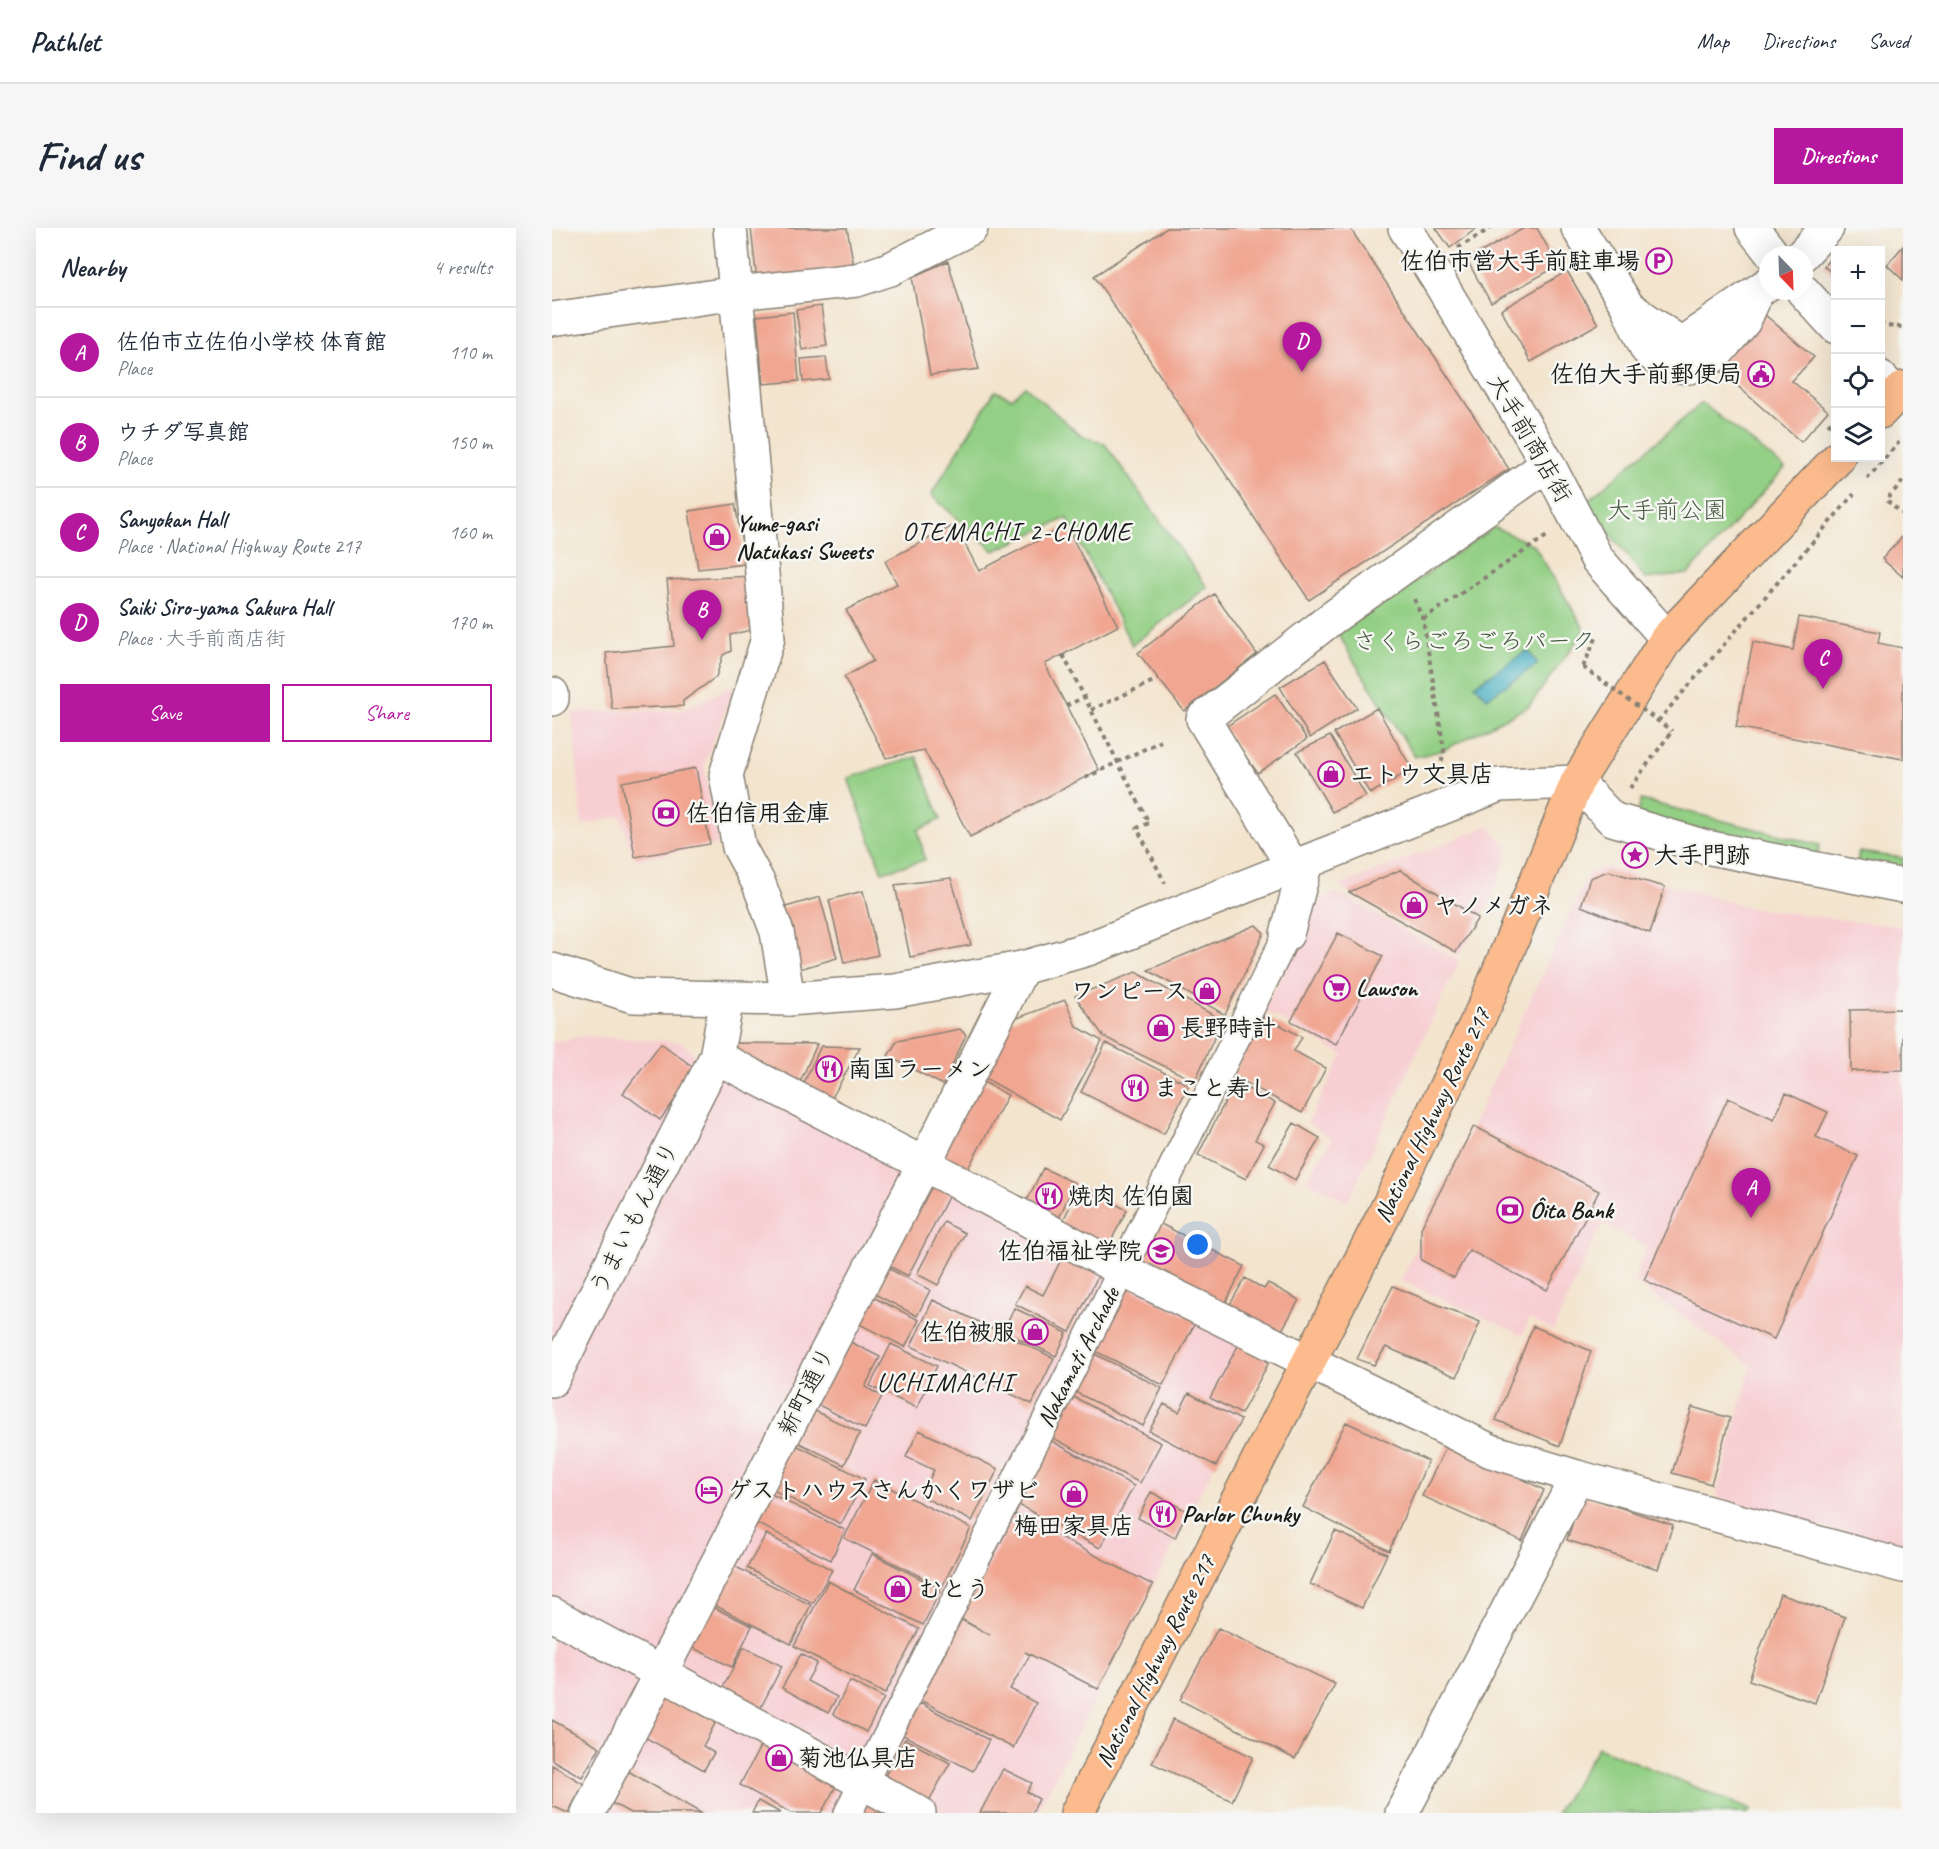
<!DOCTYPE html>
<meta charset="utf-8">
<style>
body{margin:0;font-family:Caveat,"Klee One",sans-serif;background:#f6f6f7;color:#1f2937}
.controls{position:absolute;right:18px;top:18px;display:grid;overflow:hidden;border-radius:0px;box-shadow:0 6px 24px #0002}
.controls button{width:54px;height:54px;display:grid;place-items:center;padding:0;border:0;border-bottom:2px solid #e0e1e3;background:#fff;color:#1f2937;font:30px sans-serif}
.compass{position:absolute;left:1207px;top:18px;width:54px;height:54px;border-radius:50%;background:#fff;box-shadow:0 6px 24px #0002;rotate:157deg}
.you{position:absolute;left:646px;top:1017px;width:21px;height:21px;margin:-15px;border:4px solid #fff;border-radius:50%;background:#1a73e8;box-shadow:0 0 0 9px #1a73e833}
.badge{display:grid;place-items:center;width:39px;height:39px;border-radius:50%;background:#b5179e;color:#fff;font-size:20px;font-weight:700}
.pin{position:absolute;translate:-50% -50px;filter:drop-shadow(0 2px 3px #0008)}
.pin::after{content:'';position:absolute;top:32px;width:21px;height:18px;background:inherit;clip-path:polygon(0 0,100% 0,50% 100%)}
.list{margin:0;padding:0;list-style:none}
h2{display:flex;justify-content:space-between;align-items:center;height:78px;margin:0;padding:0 24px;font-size:26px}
h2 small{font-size:20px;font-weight:400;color:#747a83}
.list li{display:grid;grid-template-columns:39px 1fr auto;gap:18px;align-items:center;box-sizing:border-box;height:90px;padding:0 24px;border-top:2px solid #e0e1e3}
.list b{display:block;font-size:22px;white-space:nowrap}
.list p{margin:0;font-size:20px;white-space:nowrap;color:#747a83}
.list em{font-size:20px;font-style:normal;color:#747a83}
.actions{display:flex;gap:12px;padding:18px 24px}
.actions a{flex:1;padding:14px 0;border:2px solid #b5179e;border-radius:0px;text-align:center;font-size:21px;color:#b5179e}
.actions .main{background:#b5179e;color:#fff}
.icon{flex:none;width:33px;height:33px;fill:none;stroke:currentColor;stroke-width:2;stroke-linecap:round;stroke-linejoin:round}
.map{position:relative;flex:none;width:1351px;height:1585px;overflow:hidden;border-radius:0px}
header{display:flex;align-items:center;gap:36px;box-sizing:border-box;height:84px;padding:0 30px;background:#fff;border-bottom:2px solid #e0e1e3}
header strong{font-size:28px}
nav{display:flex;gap:33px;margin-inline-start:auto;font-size:21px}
.intro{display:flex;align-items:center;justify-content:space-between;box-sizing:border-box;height:144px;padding:0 36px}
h1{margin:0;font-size:42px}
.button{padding:15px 27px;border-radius:0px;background:#b5179e;color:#fff;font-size:21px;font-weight:700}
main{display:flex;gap:36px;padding:0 36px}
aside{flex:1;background:#fff;border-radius:0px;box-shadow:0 6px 24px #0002}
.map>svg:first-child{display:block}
.built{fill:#f7cfd3}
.green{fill:#93cf84;stroke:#587650;stroke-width:1.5}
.water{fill:#40abbf;stroke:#2e646e;stroke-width:1.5}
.building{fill:#f0a691}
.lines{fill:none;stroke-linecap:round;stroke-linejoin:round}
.pedestrian-casing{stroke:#888074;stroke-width:30}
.minor-casing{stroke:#888074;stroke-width:36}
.tertiary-casing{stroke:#888074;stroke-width:36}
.trunk-casing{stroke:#888074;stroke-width:36}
.path{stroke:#888074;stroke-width:4;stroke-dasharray:4.5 4.5;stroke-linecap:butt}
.pedestrian{stroke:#fff;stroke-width:27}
.minor{stroke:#fff;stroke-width:33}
.tertiary{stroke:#fff;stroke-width:33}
.trunk{stroke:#fbbb8c;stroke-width:33}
.path-bridge{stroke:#888074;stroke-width:4;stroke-dasharray:4.5 4.5;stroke-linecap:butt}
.labels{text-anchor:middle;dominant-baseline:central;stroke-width:5;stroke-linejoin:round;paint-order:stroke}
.poi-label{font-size:24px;font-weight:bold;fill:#1c1c1c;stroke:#f6f6f2;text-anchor:start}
.street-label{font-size:24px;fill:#1c1c1c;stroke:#f6f6f2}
.park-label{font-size:24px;fill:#465b40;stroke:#f6f6f2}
.neighbourhood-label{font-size:26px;letter-spacing:1.5px;fill:#1c1c1c;stroke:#f6f6f2}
.quarter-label{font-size:27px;letter-spacing:1.5px;fill:#1c1c1c;stroke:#f6f6f2}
</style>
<header>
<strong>Pathlet</strong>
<nav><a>Map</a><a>Directions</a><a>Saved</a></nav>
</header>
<div class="intro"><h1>Find us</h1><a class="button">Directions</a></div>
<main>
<aside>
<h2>Nearby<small>4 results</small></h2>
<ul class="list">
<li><span class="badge">A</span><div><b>佐伯市立佐伯小学校 体育館</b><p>Place</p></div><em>110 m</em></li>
<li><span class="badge">B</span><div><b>ウチダ写真館</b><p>Place</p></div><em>150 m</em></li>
<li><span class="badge">C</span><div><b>Sanyokan Hall</b><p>Place · National Highway Route 217</p></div><em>160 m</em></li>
<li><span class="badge">D</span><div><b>Saiki Siro-yama Sakura Hall</b><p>Place · 大手前商店街</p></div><em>170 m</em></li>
</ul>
<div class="actions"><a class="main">Save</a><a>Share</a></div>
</aside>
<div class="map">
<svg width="1351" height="1585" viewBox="0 0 1351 1585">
<rect width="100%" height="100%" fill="#f6f6f2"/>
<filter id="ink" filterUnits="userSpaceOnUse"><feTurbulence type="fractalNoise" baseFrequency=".0167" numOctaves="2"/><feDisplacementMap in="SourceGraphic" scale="12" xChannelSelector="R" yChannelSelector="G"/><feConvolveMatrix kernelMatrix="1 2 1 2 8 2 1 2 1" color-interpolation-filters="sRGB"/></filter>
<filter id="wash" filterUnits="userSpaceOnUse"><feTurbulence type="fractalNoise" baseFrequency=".008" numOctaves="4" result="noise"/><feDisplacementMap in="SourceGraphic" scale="24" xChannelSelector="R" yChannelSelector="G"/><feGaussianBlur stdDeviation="1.35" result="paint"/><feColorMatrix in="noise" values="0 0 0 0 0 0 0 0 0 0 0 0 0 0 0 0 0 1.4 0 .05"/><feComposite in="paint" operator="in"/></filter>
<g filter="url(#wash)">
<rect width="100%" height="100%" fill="#f3e4cd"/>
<!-- built -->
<path class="built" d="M184,456l-32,81 14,79 -82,16 -9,-21 -6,-23 -39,9 -10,-113 110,-2z
M936,598l20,22 -12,42 -35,63 -4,2 -118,-69z
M1053,639l147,41 151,19v624l-187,-54 35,-131 -117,-85 13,-34 -43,-22 -7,9 -44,97 -24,-12 -6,16 -122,-54 187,-407z
M785,664l122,69 -111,241 -42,-22 26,-41 -25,-16 36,-68 -79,-45 56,-110z
M32,808l98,6 20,21 -150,301v-322z
M167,834l198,105 -258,499 -107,-58v-218z
M375,943l346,180 -236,462h-103l-266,-143z
M0,1390l103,56 -71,139h-32z
M110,1452l243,133h-310z"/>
<!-- green -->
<path class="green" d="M473,158l54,48 26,10 102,143 -75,58 -65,-127 -73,33 -63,-56 64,-104 17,7z
M1150,175l83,65 -97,106 -42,5 -61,-76z
M942,299l40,18 51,85 -56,76 -85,44 -29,7 -63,-99 -14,-25 70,-46z
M365,529l24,62 -23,11 7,30 -43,12 -34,-94z
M1089,572l179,45 -4,15 -179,-46z
M1307,624l44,6v15l-47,-6z
M1046,1519l153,63 -3,3h-192z"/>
<!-- water -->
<path class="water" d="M976,422l10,14 -51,34 -12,-13z"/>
<g id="blocks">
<!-- building -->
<path class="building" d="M199,0h96l7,39 -97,15z
M615,0h183l159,241 -200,131 -215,-324z
M884,0h41l-27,20z
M972,0h13l21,38 -67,37 -24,-43z
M1351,18v34l-16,-15z
M1284,23v26l-12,-11z
M396,33l31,108 -49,6 -18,-98z
M1015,43l31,53 -67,38 -30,-52z
M269,78l6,40 -25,4 -6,-40z
M241,84l6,69 -36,3 -6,-68z
M1212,86l50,43 -22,24 36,30 -27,31 -85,-75z
M274,129l3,22 -26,3 -2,-23z
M183,276l11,60 -48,5 -9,-58z
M403,297l24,46 87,-45 52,100 -73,38 54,106 -129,67 -46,-87 -38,8 -42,-81 29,-16 -27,-51 51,-26 -12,-23z
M1351,308v41l-21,-18z
M202,348l1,53 -25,6 1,16 -8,4 -7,22 -33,24v5l-71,3 -6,-56 68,-7 -7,-66z
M662,366l43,60 -73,57 -46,-58z
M1247,389l81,15 -2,11 25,5v111l-167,-32 17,-85 40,8z
M773,432l32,48 -47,30 -30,-51z
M723,466l32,45 -49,34 -34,-45z
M825,480l35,61 -42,25 -36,-61z
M778,508l36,60 -34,16 -35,-60z
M144,540l14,76 -75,13 -13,-75z
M848,642l78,48 -22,34 -107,-60z
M1056,643l57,16 -15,46 -69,-27 9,-28z
M399,650l20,67 -61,12 -15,-72z
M311,663l15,64 -34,8 -15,-63z
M268,669l17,61 -41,12 -17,-61z
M704,697l8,8 -39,82 -77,-45z
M786,705l45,23 -47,88 -45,-23z
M584,744l86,48 -27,61 -91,-44 -29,-41z
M513,772l11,26 26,15 -42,79 -77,-43 24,-55z
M1351,781v61l-52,1 -1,-61z
M712,788l38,21 -8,14 32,17 -24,45 -70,-38z
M408,801l6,6 -23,50 -55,-29 9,-15z
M109,815l36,27 -37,50 -37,-27z
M180,815l85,1 -20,45 -70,-34z
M554,815l83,42 -25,49 -83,-42z
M269,818l39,1 -32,58 -28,-14z
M426,851l30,16 -42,77 -29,-16z
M683,854l40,21 -20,37 9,4 -18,35 -48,-24z
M1234,865l42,19 -12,25 42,19 -84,183 -130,-59 84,-182 46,21z
M742,895l26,15 -25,42 -26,-15z
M922,898l125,65 -52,99 -78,-40 -15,28 -33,-18v-32z
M491,940l32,15 -19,41 -33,-15z
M371,952l27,13 -42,83 -28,-15z
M529,958l46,24 -22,42 -46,-24z
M392,994l21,11 -27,52 -21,-11z
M607,995l85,43 -21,42 -85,-44z
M511,1028l36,18 -29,58 -55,-28 10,-18 18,9z
M330,1037l48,25 -13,26 -48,-25z
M693,1050l19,11 4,-6 31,17 -21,37 -50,-29z
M572,1057l72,36 -33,64 -72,-36z
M841,1058l87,36 -23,55 -71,-30 -12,18 -17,-6z
M313,1065l54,27 -14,27 -54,-27z
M381,1072l121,58 -22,46 -121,-58z
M462,1080l53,25 -11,23 -53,-25z
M981,1098l58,25 -31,95 -64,-26z
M287,1108l41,21 -15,30 17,9 -17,33 -58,-30z
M688,1114l23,13 5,9 -27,50 -31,-16z
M339,1116l46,22 -20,42 -47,-22z
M539,1124l71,36 -19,38 -72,-36z
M637,1165l52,27 -25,46 -67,-35 15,-27 15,8z
M520,1168l89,47 -21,40 -89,-46z
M255,1179l53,26 -16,32 -53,-26z
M1140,1179l38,11 -19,66 -39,-11z
M794,1194l82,39 -39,90 -86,-44z
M367,1202l79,39 -26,52 -51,-25 13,-26 -28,-13z
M498,1212l84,46 -34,62 -85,-45z
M236,1213l77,38 -24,45 -76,-38z
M897,1213l95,49 -22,51 -100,-45z
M322,1252l97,48 -29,59 -98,-49z
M213,1263l80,39 -14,30 -81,-40z
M599,1264l36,19 -12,27 -37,-20z
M1030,1267l91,30 -15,44 -91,-29z
M463,1286l138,71 -55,104 -73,-37 5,3 -20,34 26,14 -23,45 -93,-48 23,-43 17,-38 30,16 -29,-16z
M783,1303l52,23 -25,54 -52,-24z
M214,1306l66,36 -19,33 -66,-35z
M320,1326l69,35 -18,36 -69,-35z
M182,1338l77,39 -20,39 -77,-39z
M276,1353l91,48 -34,65 -91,-48z
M1228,1366l65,23 -30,86 -66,-23z
M154,1376l46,22 -20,41 -45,-22z
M666,1400l117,56 -40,75 -115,-59z
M192,1419l38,19 -23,45 -38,-20z
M249,1426l16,9 -10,18 30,16 -9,16 -46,-25z
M298,1453l34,17 -18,34 -33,-18z
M113,1463l52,29 -14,26 11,7 -10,17 -63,-35z
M368,1475l69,37 -16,31 -70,-36z
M621,1491l80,38 -21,44 -80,-38z
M0,1492l48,27 -18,30 -30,-17z
M213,1509l75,42 -19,34h-30l-51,-28z
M353,1511l45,24 -25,45 -45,-23z
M0,1537l32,19 -16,29 -16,-7z
M451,1541l29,14 -5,9 12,7 -7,14h-52z
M76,1543l73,42h-71l-20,-11z
M315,1569l31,16h-39z
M206,1573l23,12h-29z"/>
</g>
</g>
<g filter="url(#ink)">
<use href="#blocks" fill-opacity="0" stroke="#888074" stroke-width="1.5"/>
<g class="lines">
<!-- pedestrian casing -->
<g class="pedestrian-casing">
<path id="pedestrian" d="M296,1585l274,-543 165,-336"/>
</g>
<!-- minor casing -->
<g class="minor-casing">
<path id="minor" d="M178,0l38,410 -42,137 13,72 20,37 18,48 11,67
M1026,0l50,79 53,37 87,-60
M1200,0l21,27
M1250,27l25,-27
M1251,63l33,36
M1076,80l19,41 16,15 26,3 26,-12 29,-34 9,-20
M0,91l185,-26 120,-13 33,-11
M1328,149l17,18
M741,639l-90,-148 129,-101 216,-154 -108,-181 -35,-55
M735,706l19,-72
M164,829l208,107 198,106 369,181 86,26 326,89
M0,1152l164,-323 11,-58
M0,1386l367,199
M36,1585l336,-649 98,-196
M850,1585l175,-336"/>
</g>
<!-- tertiary casing -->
<g class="tertiary-casing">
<path id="tertiary" d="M338,41l81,-41
M996,236l49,95 70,79
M0,466v5
M0,742l81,26 155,3 107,-8 127,-23 66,-19 411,-164 78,-3 35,37 94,28 197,39"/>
</g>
<!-- trunk casing -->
<g class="trunk-casing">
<path id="trunk" d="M1328,184l23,-24
M525,1585l306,-596 103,-214 91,-221 90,-144 171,-180"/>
</g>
<!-- path -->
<path class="path" d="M906,20l33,-20
M1328,95l4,3 19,1
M1276,197l8,-8
M1315,251l32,-37
M1351,253l-17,19 17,14
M862,371l9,20 21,131 -3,15
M871,391l124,-83
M511,427l86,168 -12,5 28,55
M1031,439l14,-31
M514,478l18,-9
M539,482l67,-31
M1106,493l196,-227
M533,550l76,-37
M1078,560l42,-57"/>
<!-- pedestrian -->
<use href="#pedestrian" class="pedestrian"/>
<!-- minor -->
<use href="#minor" class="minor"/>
<!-- tertiary -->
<use href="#tertiary" class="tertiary"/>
<!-- trunk -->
<use href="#trunk" class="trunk"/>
<!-- path-bridge -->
<path class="path-bridge" d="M1031,439l89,64"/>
</g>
</g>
<!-- icons -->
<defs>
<g id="parking-ring" transform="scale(1.35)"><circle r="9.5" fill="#f6f6f2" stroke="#b5179e" stroke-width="1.5"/><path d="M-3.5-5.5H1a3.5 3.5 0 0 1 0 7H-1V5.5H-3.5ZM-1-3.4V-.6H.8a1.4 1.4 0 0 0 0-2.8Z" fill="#b5179e"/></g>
<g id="civic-ring" transform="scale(1.35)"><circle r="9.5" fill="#f6f6f2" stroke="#b5179e" stroke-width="1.5"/><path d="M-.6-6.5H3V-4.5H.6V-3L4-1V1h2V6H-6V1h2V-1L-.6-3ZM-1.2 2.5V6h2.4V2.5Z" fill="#b5179e"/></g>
<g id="shop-ring" transform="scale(1.35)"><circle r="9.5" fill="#f6f6f2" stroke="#b5179e" stroke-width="1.5"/><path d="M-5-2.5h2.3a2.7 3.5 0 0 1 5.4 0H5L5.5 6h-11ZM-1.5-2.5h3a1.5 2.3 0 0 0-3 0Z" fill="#b5179e"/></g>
<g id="bank-ring" transform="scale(1.35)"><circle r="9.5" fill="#f6f6f2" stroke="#b5179e" stroke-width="1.5"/><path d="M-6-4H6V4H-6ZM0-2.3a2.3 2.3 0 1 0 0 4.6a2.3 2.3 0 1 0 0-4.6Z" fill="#b5179e"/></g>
<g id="sight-ring" transform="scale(1.35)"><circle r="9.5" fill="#f6f6f2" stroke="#b5179e" stroke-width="1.5"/><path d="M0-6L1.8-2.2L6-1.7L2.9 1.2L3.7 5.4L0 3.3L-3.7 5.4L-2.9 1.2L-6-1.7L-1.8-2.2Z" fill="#b5179e"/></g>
<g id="supermarket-ring" transform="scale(1.35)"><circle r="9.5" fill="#f6f6f2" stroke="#b5179e" stroke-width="1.5"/><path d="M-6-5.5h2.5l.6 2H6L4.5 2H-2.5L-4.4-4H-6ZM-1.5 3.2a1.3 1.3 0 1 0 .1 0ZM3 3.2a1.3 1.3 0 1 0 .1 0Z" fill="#b5179e"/></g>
<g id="restaurant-ring" transform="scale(1.35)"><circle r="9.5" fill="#f6f6f2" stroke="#b5179e" stroke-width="1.5"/><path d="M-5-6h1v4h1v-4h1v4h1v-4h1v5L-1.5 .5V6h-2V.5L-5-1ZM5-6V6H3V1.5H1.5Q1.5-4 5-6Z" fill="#b5179e"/></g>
<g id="school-ring" transform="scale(1.35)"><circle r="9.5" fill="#f6f6f2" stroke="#b5179e" stroke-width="1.5"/><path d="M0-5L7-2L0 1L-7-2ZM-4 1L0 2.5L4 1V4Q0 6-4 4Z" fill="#b5179e"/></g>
<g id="hotel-ring" transform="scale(1.35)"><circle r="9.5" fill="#f6f6f2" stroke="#b5179e" stroke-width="1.5"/><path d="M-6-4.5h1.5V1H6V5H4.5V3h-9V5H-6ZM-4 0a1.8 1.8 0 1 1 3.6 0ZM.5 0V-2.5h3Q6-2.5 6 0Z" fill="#b5179e"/></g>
</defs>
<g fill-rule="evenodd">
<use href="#parking-ring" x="1107" y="33"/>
<use href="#civic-ring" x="1209" y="146"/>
<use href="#shop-ring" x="165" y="309"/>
<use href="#shop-ring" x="779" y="546"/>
<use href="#bank-ring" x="114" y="585"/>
<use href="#sight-ring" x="1083" y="627"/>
<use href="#shop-ring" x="862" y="677"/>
<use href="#supermarket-ring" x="785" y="760"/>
<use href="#shop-ring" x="655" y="763"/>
<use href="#shop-ring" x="609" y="800"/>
<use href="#restaurant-ring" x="277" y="841"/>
<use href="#restaurant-ring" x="583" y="860"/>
<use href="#restaurant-ring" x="497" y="968"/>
<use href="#bank-ring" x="958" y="982"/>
<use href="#school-ring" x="609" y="1023"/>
<use href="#shop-ring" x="483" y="1104"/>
<use href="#hotel-ring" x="157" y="1262"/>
<use href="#shop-ring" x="522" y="1266"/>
<use href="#restaurant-ring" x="611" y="1286"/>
<use href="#shop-ring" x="346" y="1361"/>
<use href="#shop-ring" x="227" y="1530"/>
</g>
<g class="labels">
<!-- poi labels -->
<g class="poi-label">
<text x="1088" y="33" text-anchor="end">佐伯市営大手前駐車場</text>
<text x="1190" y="146" text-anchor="end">佐伯大手前郵便局</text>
<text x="184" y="295">Yume-gasi<tspan x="184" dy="28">Natukasi Sweets</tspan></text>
<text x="798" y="546">エトウ文具店</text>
<text x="134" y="585">佐伯信用金庫</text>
<text x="1102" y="627">大手門跡</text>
<text x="882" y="677">ヤノメガネ</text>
<text x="804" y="760">Lawson</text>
<text x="636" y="763" text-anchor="end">ワンピース</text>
<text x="628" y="800">長野時計</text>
<text x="296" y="841">南国ラーメン</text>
<text x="602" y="860">まこと寿し</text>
<text x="516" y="968">焼肉 佐伯園</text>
<text x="978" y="982">Ôita Bank</text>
<text x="590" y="1023" text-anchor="end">佐伯福祉学院</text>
<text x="464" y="1104" text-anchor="end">佐伯被服</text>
<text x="176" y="1262">ゲストハウスさんかくワザビ</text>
<text x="630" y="1286">Parlor Chunky</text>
<text x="522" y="1298" text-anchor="middle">梅田家具店</text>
<text x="366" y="1361">むとう</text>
<text x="246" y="1530">菊池仏具店</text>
</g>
<!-- street labels -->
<g class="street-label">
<text transform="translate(978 210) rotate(60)">大手前商店街</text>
<text transform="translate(880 887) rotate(-64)">National Highway Route 217</text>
<text transform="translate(82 990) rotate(-63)">うまいもん通り</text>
<text transform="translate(526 1129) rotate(-63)">Nakamati Archade</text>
<text transform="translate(254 1163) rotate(-63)">新町通り</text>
<text transform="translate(603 1433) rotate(-63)">National Highway Route 217</text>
</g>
<!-- park labels -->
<g class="park-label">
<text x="1115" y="282">大手前公園</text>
<text x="922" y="413">さくらごろごろパーク</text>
</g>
<!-- neighbourhood labels -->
<g class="neighbourhood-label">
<text x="465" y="303">OTEMACHI 2-CHOME</text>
</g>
<!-- quarter labels -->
<g class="quarter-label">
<text x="393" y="1154">UCHIMACHI</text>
</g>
</g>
</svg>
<div class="controls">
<button>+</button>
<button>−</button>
<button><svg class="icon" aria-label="locate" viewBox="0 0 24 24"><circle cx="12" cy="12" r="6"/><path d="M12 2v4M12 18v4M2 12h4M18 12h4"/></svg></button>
<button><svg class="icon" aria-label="layers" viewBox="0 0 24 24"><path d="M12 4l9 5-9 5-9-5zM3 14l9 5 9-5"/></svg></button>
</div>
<svg class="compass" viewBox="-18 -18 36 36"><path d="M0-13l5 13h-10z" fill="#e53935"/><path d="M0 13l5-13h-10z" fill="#747a83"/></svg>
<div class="you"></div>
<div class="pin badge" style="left:1199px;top:990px">A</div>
<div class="pin badge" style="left:150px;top:412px">B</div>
<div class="pin badge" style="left:1271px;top:461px">C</div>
<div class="pin badge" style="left:750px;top:144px">D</div>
</div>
</main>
